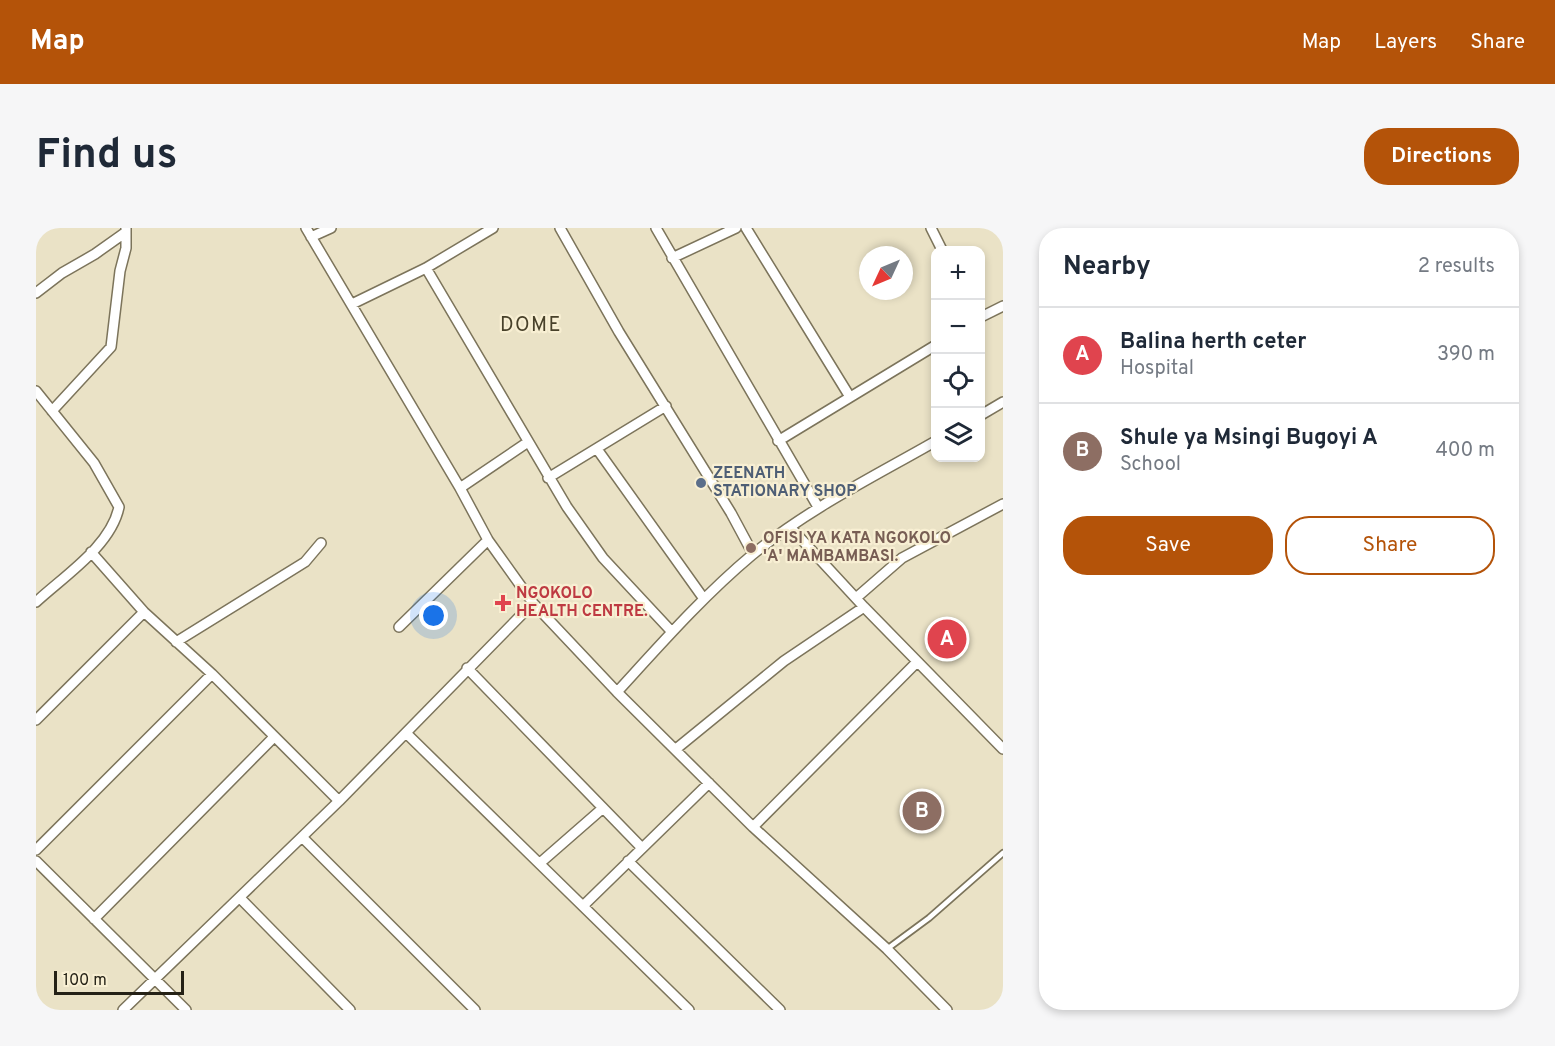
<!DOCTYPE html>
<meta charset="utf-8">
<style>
body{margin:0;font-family:Overpass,sans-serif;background:#f6f6f7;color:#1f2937}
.controls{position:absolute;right:18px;top:18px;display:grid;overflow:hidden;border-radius:12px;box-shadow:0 3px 9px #0003}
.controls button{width:54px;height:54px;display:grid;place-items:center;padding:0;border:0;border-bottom:2px solid #e0e1e3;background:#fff;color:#1f2937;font:30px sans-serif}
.compass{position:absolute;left:823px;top:18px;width:54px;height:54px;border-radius:50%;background:#fff;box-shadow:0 3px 9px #0003;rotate:226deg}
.scale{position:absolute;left:18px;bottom:15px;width:130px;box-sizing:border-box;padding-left:6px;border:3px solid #242116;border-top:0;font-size:16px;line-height:21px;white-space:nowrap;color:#242116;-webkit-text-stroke:4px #f8efd3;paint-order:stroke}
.you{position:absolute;left:398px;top:388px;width:21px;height:21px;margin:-15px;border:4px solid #fff;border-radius:50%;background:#1a73e8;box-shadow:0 0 0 9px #1a73e833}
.badge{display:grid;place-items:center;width:39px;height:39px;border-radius:50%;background:#b45309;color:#fff;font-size:20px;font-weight:700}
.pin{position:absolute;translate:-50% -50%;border:3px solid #fff;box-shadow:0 2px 6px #0006}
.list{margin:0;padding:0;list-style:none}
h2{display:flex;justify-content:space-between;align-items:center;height:78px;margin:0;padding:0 24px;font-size:26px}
h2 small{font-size:20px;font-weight:400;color:#747a83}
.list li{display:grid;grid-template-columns:39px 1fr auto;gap:18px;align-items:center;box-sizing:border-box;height:96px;padding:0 24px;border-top:2px solid #e0e1e3}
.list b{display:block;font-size:22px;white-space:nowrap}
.list p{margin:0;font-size:20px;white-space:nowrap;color:#747a83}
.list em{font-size:20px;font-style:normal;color:#747a83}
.actions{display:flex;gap:12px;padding:18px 24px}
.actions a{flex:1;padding:14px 0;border:2px solid #b45309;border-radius:24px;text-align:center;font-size:21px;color:#b45309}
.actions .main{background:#b45309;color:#fff}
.icon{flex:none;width:33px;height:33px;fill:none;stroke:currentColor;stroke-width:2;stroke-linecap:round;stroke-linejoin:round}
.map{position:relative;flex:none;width:967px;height:782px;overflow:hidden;border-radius:24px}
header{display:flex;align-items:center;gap:36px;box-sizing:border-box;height:84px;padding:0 30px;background:#b45309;color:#fff}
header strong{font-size:28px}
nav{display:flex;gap:33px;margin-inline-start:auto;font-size:21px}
.intro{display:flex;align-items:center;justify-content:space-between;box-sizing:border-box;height:144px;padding:0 36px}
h1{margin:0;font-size:42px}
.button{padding:15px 27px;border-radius:24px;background:#b45309;color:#fff;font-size:21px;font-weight:700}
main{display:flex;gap:36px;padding:0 36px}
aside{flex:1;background:#fff;border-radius:24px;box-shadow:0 3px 9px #0003}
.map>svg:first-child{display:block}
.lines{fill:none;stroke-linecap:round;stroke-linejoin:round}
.service-casing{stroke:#7c745b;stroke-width:8}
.minor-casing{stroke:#7c745b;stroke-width:12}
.service{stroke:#fff;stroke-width:4.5}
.minor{stroke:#fff;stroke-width:9}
.service-dot{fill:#5c6f8a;stroke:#f8efd3;stroke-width:2}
.education-dot{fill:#8d6e63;stroke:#f8efd3;stroke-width:2}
.health-dot{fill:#e0444e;stroke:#f8efd3;stroke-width:2}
.labels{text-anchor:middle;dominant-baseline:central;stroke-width:4.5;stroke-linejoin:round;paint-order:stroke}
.service-label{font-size:16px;font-weight:bold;fill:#4e5e75;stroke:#f8efd3;text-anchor:start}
.education-label{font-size:16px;font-weight:bold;fill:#785e54;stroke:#f8efd3;text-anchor:start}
.health-label{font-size:16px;font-weight:bold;fill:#be3a42;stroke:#f8efd3;text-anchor:start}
.quarter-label{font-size:20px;letter-spacing:1.5px;fill:#48412a;stroke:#f8efd3}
</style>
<header>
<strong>Map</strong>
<nav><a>Map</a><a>Layers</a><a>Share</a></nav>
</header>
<div class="intro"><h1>Find us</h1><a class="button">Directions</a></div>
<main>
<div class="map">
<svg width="967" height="782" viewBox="0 0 967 782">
<rect width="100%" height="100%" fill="#eae2c6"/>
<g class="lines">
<!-- service casing -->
<g class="service-casing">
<path id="service" d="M851,721l42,-31 74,-65"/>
</g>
<!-- minor casing -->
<g class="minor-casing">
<path id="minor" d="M270,0l154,260 28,52 45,63 84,89 136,135 134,122 60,61
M524,0l59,104 112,181 22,41
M620,0l162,279
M710,0l104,169
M895,0l11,22
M275,9l20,-9
M636,30l64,-30
M390,40l141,239 36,51 69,74
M0,65l26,-20 33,-19 31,-22
M316,76l74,-36 67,-40
M945,89l22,-11
M0,163l58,72 25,44c-8,39 -55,69 -83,95
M16,183l59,-64 9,-76 6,-23v-20
M945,187l22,-13
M742,213l158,-96
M561,221l107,150
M512,250l118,-72
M424,260l68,-46
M755,300l73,79 139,142
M55,324l53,60 68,62 127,127
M820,370l46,-40 101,-54
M363,399l89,-87
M140,414l129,-80 16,-19
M431,440l174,179
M581,464c43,-47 86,-96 135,-137 56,-46 121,-78 184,-114
M0,492l108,-108
M370,505l283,277
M640,521l108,-88 80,-54
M717,599l164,-165
M266,609l173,173
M0,622l176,-176
M0,633l150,149
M592,633l152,149
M504,635l63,-55
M205,671l109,111
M548,677l125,-122
M58,691l180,-182
M87,782l216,-209 194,-198"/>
</g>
<!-- service -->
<use href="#service" class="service"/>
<!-- minor -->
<use href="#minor" class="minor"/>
</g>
<!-- markers -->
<circle class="service-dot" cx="665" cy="255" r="6"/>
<circle class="education-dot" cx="715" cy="320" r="6"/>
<path class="health-dot" d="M464 366h6v6h6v6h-6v6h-6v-6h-6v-6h6z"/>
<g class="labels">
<!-- service labels -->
<g class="service-label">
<text x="677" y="246">ZEENATH<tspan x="677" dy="18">STATIONARY SHOP</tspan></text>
</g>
<!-- education labels -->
<g class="education-label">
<text x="727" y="311">OFISI YA KATA NGOKOLO<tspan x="727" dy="18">'A' MAMBAMBASI.</tspan></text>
</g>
<!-- health labels -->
<g class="health-label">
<text x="480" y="366">NGOKOLO<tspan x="480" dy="18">HEALTH CENTRE.</tspan></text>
</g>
<!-- quarter labels -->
<g class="quarter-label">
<text x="495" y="98">DOME</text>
</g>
</g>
</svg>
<div class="controls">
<button>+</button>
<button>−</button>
<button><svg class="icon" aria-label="locate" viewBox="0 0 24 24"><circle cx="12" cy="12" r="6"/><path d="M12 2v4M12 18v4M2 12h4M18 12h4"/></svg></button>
<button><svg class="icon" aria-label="layers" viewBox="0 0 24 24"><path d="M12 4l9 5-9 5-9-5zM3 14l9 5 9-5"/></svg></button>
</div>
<svg class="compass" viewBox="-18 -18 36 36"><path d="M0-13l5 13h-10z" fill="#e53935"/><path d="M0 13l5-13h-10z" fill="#747a83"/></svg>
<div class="scale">100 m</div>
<div class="you"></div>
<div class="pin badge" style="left:911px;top:411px;background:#e0444e">A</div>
<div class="pin badge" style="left:886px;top:583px;background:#8d6e63">B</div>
</div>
<aside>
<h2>Nearby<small>2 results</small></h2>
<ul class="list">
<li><span class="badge" style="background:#e0444e">A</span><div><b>Balina herth ceter</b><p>Hospital</p></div><em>390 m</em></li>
<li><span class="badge" style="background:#8d6e63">B</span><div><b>Shule ya Msingi Bugoyi A</b><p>School</p></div><em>400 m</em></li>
</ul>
<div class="actions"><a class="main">Save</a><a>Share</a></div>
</aside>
</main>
